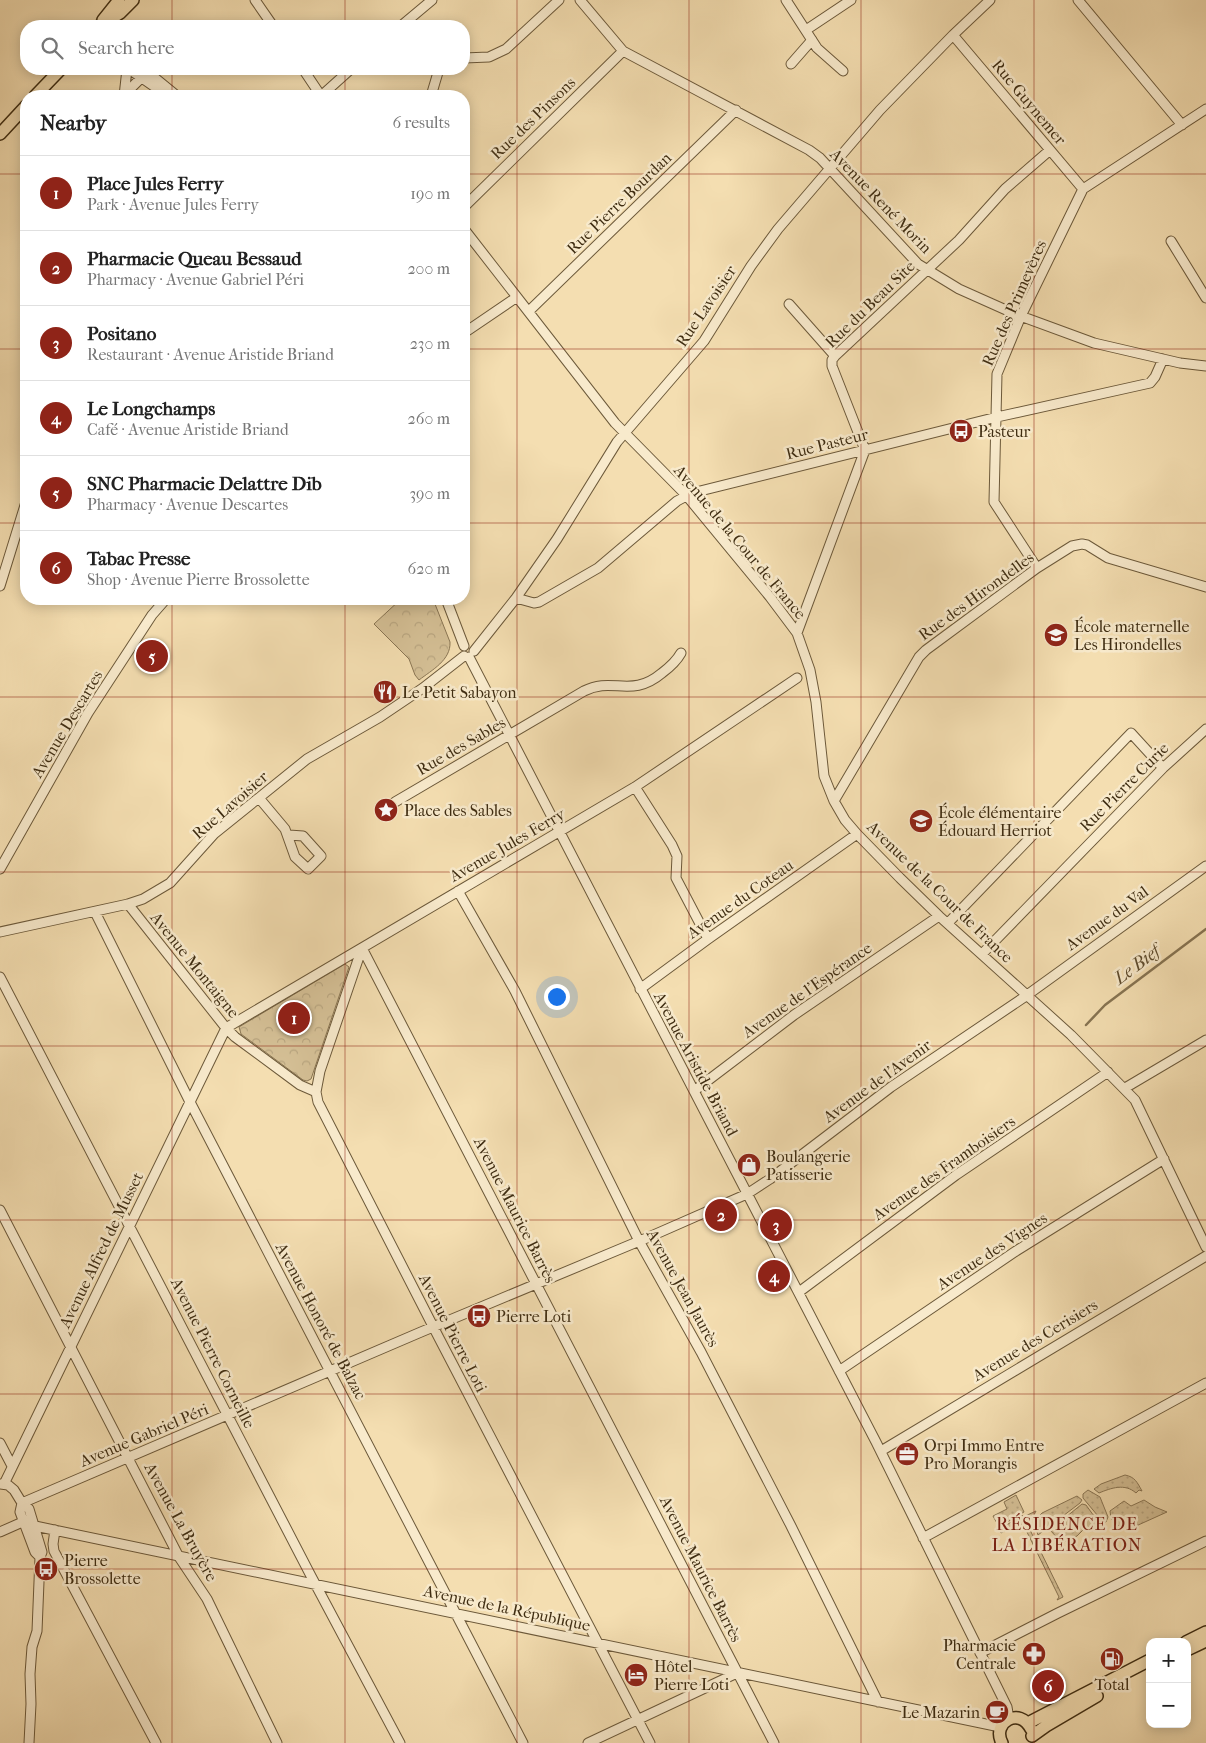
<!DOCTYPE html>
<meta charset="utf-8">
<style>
body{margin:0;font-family:"IM FELL French Canon",serif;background:#f6f6f6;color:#222}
.controls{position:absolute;right:15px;bottom:15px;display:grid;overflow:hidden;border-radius:10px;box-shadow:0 2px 12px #0003}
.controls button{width:45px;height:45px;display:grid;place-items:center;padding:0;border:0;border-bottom:1px solid #e0e0e0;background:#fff;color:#222;font:25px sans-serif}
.you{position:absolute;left:556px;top:996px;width:18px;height:18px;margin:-12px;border:4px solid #fff;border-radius:50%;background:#1a73e8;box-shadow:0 0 0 8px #1a73e833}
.badge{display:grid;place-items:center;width:32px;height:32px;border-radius:50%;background:#8f2418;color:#fff;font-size:16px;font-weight:700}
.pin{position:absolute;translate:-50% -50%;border:2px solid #fff;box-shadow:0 1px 5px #0006}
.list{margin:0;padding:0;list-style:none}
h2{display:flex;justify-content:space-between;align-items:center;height:65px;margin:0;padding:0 20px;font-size:21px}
h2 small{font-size:16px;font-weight:400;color:#767676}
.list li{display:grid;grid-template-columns:32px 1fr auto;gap:15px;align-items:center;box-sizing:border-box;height:75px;padding:0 20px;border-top:1px solid #e0e0e0}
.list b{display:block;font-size:19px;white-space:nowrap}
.list p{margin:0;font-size:16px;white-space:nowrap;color:#767676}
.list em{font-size:16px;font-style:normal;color:#767676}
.icon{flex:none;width:28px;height:28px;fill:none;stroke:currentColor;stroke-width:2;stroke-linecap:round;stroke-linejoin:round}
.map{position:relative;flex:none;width:1206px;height:1743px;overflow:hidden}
.search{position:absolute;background:#fff;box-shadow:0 2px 12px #0003;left:20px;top:20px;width:450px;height:55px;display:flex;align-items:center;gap:12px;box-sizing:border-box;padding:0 18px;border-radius:20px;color:#767676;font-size:19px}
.panel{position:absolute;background:#fff;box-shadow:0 2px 12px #0003;left:20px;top:90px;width:450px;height:515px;border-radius:20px}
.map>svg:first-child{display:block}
.grass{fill:url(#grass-dots);stroke:#8a7654}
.park{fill:url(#park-crowns);stroke:#8a7654}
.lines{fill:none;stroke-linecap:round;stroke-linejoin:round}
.stream{stroke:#867351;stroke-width:2.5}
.minor-casing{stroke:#6c593a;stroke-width:11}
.major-casing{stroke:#3f2d12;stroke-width:14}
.minor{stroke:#f8eacc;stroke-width:9}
.major{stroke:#f4deb1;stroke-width:11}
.grid{fill:none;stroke:#8f2418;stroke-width:1;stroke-opacity:0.55}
.labels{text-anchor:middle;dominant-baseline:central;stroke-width:5;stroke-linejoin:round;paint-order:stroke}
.street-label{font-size:16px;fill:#3f2d12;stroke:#f8eacc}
.poi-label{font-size:16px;fill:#3f2d12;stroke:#f8eacc;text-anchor:start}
.water-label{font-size:18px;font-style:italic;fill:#5d4a2c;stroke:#f8eacc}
.neighbourhood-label{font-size:18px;letter-spacing:1px;fill:#7a1f14;stroke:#f8eacc}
</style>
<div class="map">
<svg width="1206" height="1743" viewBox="0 0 1206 1743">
<defs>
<pattern id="grass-dots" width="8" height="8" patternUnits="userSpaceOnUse" patternTransform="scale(1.25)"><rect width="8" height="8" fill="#d5c096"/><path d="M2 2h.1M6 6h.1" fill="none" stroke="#b8a580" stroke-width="1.8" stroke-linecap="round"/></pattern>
<pattern id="park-crowns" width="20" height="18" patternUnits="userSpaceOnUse" patternTransform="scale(1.25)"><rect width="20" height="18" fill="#d5c096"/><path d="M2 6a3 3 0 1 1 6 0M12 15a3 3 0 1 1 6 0" fill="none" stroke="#b8a580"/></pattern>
</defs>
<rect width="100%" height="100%" fill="#f4deb1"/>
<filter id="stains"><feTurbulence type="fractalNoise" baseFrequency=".004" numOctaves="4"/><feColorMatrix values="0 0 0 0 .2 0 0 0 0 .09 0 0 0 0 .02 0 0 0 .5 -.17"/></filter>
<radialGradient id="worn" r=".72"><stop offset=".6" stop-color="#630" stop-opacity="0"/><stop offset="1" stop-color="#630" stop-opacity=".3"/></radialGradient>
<!-- grass -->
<path class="grass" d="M1125,1475c10,2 12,7 17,16l-3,-1 -3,3c-11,-10 -25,-5 -37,0l-5,-4 7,-5z
M1088,1490l12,7 8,20 -2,5h-3l-20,-24v-4z
M1016,1495l8,17 -25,15 -6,-11 14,-7 -3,-7z
M1077,1496l5,4 -2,3 -42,32 -3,-10 3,-8 4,-4z
M1144,1500l11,7 12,5 -31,14 -10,2 -7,-2 -8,-7 -1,-8 14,-10 7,5z
M1082,1504l4,1 13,18 -6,8 -9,-2 -7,7 -15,7 -12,-13z
M1036,1511l-6,12 1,9 32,65 -6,3 2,-3 -35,-71 -3,-1 -11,6 -2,-2 -7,4 -2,-3 23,-15 1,2z"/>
<!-- park -->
<path class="park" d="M401,599h32l17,43c1,18 -18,28 -31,38l-4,-5 -6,-16 -35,-35z
M345,964l4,3 -38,112 -4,2 -4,-1 -62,-46 -2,-7z"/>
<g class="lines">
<!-- stream -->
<path class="stream" d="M1086,1025l19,-20 101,-76"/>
<!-- minor casing -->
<g class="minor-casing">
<path id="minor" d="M255,0l18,26
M580,0l43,51 186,99 11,8 98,106 41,25 56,25 79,29 86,20 26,3
M786,0l31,48 26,23
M1078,0l104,125
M401,26l31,-26
M806,30l45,-30
M953,35l130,154
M464,58l25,-1 17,-8 53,-49
M791,64l21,-24
M129,69l39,27
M144,69l33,27
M303,69l18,27
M124,95l21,-21
M124,96l3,-27
M321,96l30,-27
M431,96l8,-27
M464,207l159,-156
M464,229l151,194 71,72 84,102 27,36 13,37 6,32 8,74 10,25 11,19 12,14 43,44 39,38 132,119 64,65 71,147
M1171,241l35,57
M789,304l46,52
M529,311l207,-201
M464,333l53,-36
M1037,568l-43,-66 3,-128 24,-58 62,-127 123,-80
M0,586l26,-84
M516,598l18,5 5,-1 59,-34 79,-67 15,-8 305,-76 153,-34 5,-6 8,-18
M446,599l18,47
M797,633l68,-183 -33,-84v-6l3,-4 124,-116 46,-51 45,-39
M474,651l42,-53 41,-59 60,-97 87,-101 47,-75 27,-37 102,-119 73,-75 37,-35
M469,657l407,785 131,265 2,12
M635,787l37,58 5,11 -1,22 32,61
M259,798l26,31 10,28 13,12 13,-13 -18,-20 -14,-1
M834,801l85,-144 7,-7 111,-82 35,-22 10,-2 5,1 21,13 98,29
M386,809l9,-7 189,-111c29,-15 47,8 78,-18 8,-6 14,-11 19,-20
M0,869l88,-156 64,-98 14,-16
M458,891l57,100 124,250 62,111 89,172 88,178
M128,904l98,124 9,9 65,48 16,7
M95,912l95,190 333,641
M948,923l183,-190 32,35
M0,932l128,-28 15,-5 27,-16 44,-49 93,-75 73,-42 43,-29 41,-32
M362,948l412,795
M362,948l-42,123 -4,21 2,10 121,236 211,405
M982,954l181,-186 43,-39
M0,977l311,599 89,167
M640,989l68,-50 149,-105
M1125,1088l81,-48
M694,1091l100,-76 145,-99
M0,1210l179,347 28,42 70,144
M799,1292l157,-117 152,-103
M839,1371l177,-120 148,-92
M0,1443l12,23
M881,1451l325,-195
M0,1484l8,1 6,5 8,13 7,6 13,43 -2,5 -3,74 -5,16 -2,27 1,30 -2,39
M4,1484l222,-456 409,-241 162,-109
M22,1503l399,-171 228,-95 98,-43 23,-15 121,-92 132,-89 183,-132
M22,1503l-2,9 15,40 5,5
M35,1526l965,201
M55,1530l-2,14 1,7 102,192
M0,1532l27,-12
M923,1538l283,-155
M980,1653l78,-40 148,-72
M588,1743l149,-70"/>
</g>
<!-- major casing -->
<g class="major-casing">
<path id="major" d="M103,20l16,-20
M99,26l21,-13 13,-13
M35,96l26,-27
M0,134l26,-28
M1186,1642l20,-10
M1187,1650l19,-9
M1028,1723l122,-63
M1032,1736l14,-10 51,-30
M1002,1743c-11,-21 18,-37 29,-14"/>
</g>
<!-- minor -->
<use href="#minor" class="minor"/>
<!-- major -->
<use href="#major" class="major"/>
</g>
<!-- grid -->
<path class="grid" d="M172,0v26M345,0v26M517,0v1743M689,0v1743M861,0v1743M1034,0v1743M172,69v27M345,69v27M0,174h26M464,174h742M0,349h26M464,349h742M0,523h26M464,523h742M172,599v1144M345,599v1144M0,697h1206M0,872h1206M0,1046h1206M0,1220h1206M0,1394h1206M0,1569h1206"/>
<!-- icons -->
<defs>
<g id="bus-disc" transform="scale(1.25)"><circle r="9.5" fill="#8f2418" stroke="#f8eacc"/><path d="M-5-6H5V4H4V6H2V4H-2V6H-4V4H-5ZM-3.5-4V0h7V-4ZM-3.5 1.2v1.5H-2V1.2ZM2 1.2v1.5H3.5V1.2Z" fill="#fff"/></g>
<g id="school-disc" transform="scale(1.25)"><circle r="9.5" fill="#8f2418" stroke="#f8eacc"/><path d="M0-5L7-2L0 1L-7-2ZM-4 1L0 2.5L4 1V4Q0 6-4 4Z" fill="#fff"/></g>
<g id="restaurant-disc" transform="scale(1.25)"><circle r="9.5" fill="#8f2418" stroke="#f8eacc"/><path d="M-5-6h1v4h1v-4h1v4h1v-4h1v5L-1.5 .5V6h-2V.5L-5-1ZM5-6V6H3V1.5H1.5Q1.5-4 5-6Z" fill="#fff"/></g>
<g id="sight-disc" transform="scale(1.25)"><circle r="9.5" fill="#8f2418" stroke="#f8eacc"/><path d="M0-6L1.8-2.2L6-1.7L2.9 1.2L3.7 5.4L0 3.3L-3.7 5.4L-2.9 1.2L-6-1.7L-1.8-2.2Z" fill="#fff"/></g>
<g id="shop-disc" transform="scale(1.25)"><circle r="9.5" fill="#8f2418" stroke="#f8eacc"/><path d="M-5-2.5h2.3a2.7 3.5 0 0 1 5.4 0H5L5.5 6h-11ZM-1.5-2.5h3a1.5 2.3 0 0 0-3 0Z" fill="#fff"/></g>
<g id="office-disc" transform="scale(1.25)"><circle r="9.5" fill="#8f2418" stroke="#f8eacc"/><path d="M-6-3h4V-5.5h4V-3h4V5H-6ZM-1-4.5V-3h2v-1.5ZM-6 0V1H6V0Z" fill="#fff"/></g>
<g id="pharmacy-disc" transform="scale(1.25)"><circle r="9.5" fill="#8f2418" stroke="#f8eacc"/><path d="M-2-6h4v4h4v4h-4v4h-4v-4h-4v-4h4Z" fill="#fff"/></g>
<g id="fuel-disc" transform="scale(1.25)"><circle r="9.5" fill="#8f2418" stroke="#f8eacc"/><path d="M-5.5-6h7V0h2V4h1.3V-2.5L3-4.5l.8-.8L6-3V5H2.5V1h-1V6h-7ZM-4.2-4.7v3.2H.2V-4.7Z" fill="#fff"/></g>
<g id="hotel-disc" transform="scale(1.25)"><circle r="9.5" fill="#8f2418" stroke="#f8eacc"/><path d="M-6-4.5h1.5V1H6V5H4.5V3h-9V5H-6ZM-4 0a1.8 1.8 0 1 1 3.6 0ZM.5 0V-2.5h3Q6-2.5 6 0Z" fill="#fff"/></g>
<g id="cafe-disc" transform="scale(1.25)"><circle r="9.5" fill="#8f2418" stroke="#f8eacc"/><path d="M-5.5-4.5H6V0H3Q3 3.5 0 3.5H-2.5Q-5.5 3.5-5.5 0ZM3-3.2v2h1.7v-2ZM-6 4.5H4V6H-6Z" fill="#fff"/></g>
</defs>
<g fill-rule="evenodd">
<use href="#bus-disc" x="961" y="431"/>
<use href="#school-disc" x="1056" y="635"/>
<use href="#restaurant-disc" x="385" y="692"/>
<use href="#sight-disc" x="386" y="810"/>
<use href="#school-disc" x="921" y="821"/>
<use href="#shop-disc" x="749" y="1165"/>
<use href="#bus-disc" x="479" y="1316"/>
<use href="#office-disc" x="907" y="1454"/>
<use href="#bus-disc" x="46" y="1569"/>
<use href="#pharmacy-disc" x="1034" y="1654"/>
<use href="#fuel-disc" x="1112" y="1659"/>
<use href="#hotel-disc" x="636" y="1675"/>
<use href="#cafe-disc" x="997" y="1712"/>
</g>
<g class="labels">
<!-- street labels -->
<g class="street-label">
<text transform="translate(1029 102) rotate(50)">Rue Guynemer</text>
<text transform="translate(533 118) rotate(-44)">Rue des Pinsons</text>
<text transform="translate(881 201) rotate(46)">Avenue René Morin</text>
<text transform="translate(619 203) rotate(-44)">Rue Pierre Bourdan</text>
<text transform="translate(1014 303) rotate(-66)">Rue des Primevères</text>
<text transform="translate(870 304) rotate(-44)">Rue du Beau Site</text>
<text transform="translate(706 306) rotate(-56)">Rue Lavoisier</text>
<text transform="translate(827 444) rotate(-14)">Rue Pasteur</text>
<text transform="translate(740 542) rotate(50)">Avenue de la Cour de France</text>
<text transform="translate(976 596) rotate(-36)">Rue des Hirondelles</text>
<text transform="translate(67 724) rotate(-59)">Avenue Descartes</text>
<text transform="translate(461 746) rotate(-30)">Rue des Sables</text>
<text transform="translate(1124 787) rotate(-45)">Rue Pierre Curie</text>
<text transform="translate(230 805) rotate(-41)">Rue Lavoisier</text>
<text transform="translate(507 845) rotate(-30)">Avenue Jules Ferry</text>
<text transform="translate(940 892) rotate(44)">Avenue de la Cour de France</text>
<text transform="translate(740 899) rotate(-35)">Avenue du Coteau</text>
<text transform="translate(1107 918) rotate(-36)">Avenue du Val</text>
<text transform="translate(195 965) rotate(51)">Avenue Montaigne</text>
<text transform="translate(807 990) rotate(-35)">Avenue de l'Espérance</text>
<text transform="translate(696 1064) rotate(62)">Avenue Aristide Briand</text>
<text transform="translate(877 1081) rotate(-36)">Avenue de l'Avenir</text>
<text transform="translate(944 1168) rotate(-35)">Avenue des Framboisiers</text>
<text transform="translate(515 1210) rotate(63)">Avenue Maurice Barrès</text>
<text transform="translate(101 1250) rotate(-64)">Avenue Alfred de Musset</text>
<text transform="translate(992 1251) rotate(-33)">Avenue des Vignes</text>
<text transform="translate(683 1288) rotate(61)">Avenue Jean Jaurès</text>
<text transform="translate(321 1321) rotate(62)">Avenue Honoré de Balzac</text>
<text transform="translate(453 1333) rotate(63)">Avenue Pierre Loti</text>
<text transform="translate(1035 1340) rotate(-31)">Avenue des Cerisiers</text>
<text transform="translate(213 1353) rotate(63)">Avenue Pierre Corneille</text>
<text transform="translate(144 1435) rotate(-23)">Avenue Gabriel Péri</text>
<text transform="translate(181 1522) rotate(61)">Avenue La Bruyère</text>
<text transform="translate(701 1569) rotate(63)">Avenue Maurice Barrès</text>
<text transform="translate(507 1608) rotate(12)">Avenue de la République</text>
</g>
<!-- poi labels -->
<g class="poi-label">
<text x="978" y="431">Pasteur</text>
<text x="1074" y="626">École maternelle<tspan x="1074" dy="18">Les Hirondelles</tspan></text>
<text x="402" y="692">Le Petit Sabayon</text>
<text x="404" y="810">Place des Sables</text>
<text x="938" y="812">École élémentaire<tspan x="938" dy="18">Édouard Herriot</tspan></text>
<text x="766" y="1156">Boulangerie<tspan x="766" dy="18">Patisserie</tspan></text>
<text x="496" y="1316">Pierre Loti</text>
<text x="924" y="1445">Orpi Immo Entre<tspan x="924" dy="18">Pro Morangis</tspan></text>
<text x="64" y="1560">Pierre<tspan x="64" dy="18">Brossolette</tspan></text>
<text x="1016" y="1645" text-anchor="end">Pharmacie<tspan x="1016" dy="18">Centrale</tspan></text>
<text x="654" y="1666">Hôtel<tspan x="654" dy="18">Pierre Loti</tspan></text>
<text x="1112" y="1684" text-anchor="middle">Total</text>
<text x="980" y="1712" text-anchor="end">Le Mazarin</text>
</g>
<!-- water labels -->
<g class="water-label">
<text transform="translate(1137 965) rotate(-37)">Le Bief</text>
</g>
<!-- neighbourhood labels -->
<g class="neighbourhood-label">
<text x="1067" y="1524">RÉSIDENCE DE<tspan x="1067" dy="21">LA LIBÉRATION</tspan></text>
</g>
</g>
<rect width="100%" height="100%" filter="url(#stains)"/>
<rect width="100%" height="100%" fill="url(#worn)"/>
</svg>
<div class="controls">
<button>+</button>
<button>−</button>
</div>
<div class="you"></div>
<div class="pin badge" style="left:294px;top:1018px">1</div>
<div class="pin badge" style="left:721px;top:1215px">2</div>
<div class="pin badge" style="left:776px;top:1225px">3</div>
<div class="pin badge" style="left:774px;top:1276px">4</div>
<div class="pin badge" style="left:152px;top:656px">5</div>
<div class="pin badge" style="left:1048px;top:1686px">6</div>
<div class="search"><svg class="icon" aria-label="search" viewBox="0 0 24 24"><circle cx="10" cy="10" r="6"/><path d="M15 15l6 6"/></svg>Search here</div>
<section class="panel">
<h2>Nearby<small>6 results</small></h2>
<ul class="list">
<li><span class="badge">1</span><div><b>Place Jules Ferry</b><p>Park · Avenue Jules Ferry</p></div><em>190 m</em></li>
<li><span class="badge">2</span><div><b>Pharmacie Queau Bessaud</b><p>Pharmacy · Avenue Gabriel Péri</p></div><em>200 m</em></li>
<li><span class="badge">3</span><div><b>Positano</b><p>Restaurant · Avenue Aristide Briand</p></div><em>230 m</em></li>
<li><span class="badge">4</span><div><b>Le Longchamps</b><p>Café · Avenue Aristide Briand</p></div><em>260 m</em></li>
<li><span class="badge">5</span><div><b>SNC Pharmacie Delattre Dib</b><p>Pharmacy · Avenue Descartes</p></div><em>390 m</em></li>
<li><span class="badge">6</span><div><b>Tabac Presse</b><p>Shop · Avenue Pierre Brossolette</p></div><em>620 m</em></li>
</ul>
</section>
</div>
